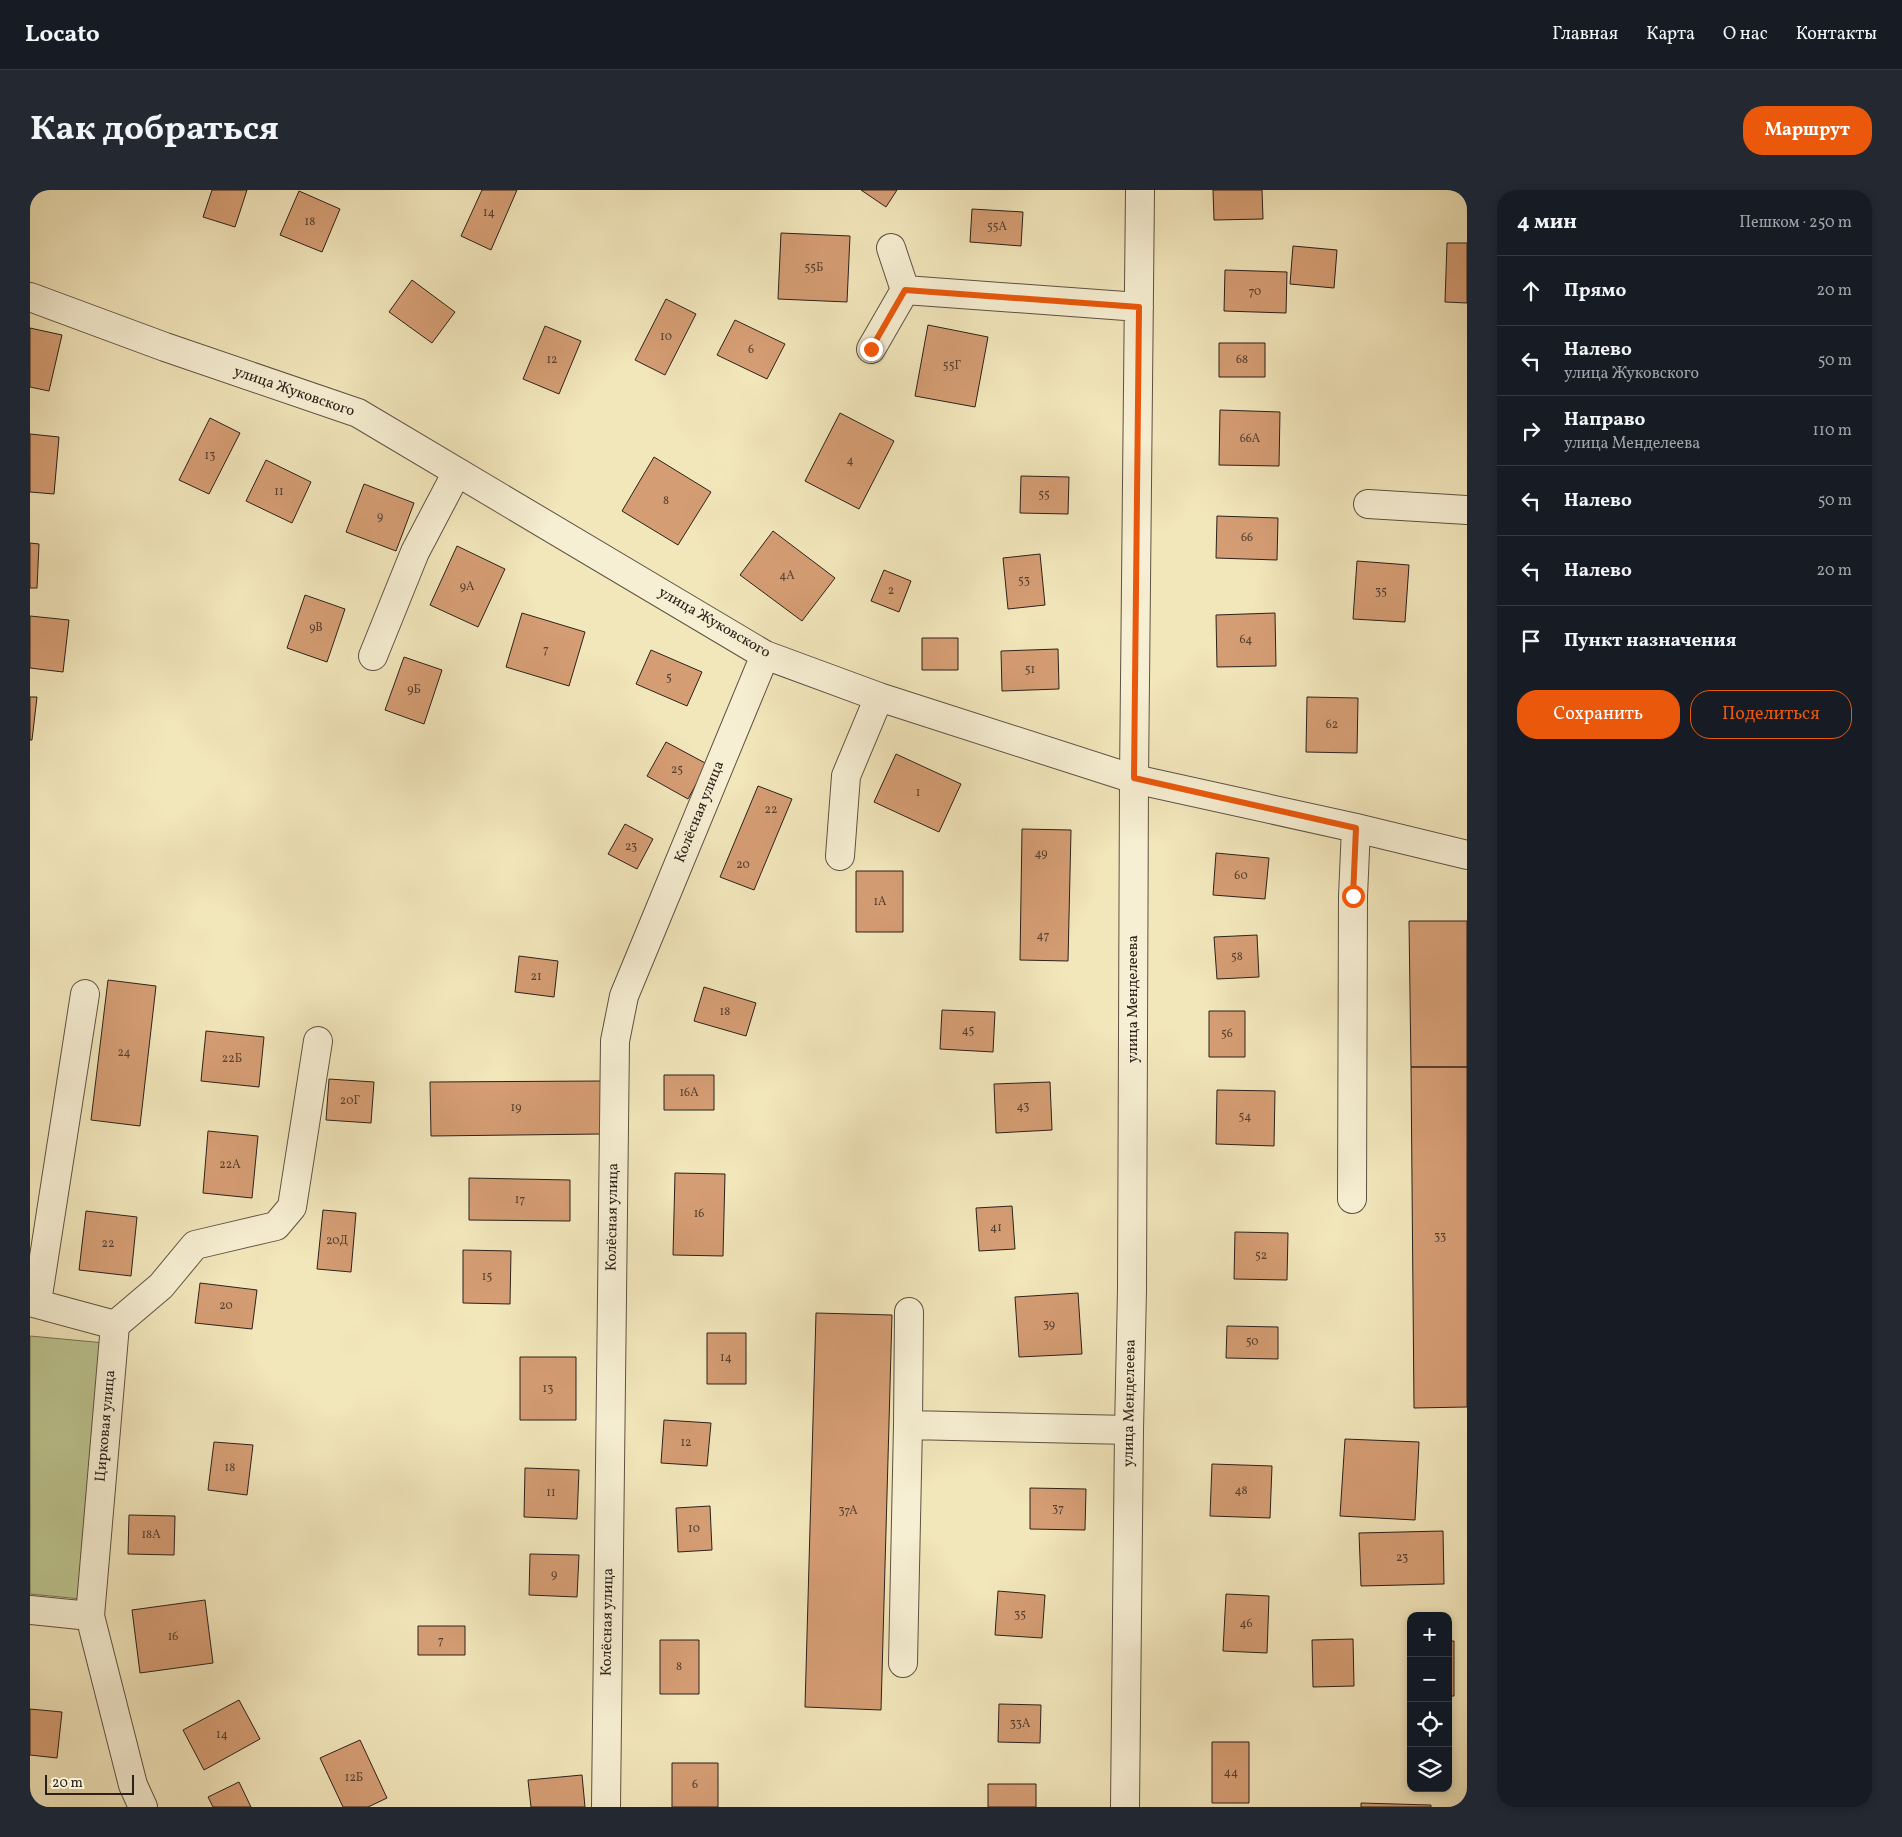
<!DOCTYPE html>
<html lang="ru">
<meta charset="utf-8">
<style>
body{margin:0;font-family:Vollkorn,serif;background:#242831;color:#f1f3f6}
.controls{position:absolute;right:15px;bottom:15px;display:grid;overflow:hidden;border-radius:10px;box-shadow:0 2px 8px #0003}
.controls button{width:45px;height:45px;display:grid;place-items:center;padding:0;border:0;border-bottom:1px solid #363941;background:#171b24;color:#f1f3f6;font:25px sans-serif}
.scale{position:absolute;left:15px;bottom:12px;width:89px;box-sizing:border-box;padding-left:5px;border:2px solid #2c211a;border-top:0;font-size:14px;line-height:18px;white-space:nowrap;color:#2c211a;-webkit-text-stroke:4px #f7efd3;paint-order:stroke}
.stop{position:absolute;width:15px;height:15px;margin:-11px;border:4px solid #ea580c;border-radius:50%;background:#fff}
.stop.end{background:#ea580c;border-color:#fff;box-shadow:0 1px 5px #0008}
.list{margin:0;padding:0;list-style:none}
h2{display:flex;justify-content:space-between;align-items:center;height:65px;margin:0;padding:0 20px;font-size:21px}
h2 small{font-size:16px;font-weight:400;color:#9ea1a6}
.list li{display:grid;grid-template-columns:32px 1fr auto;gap:15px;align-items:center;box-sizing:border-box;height:70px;padding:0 20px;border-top:1px solid #363941}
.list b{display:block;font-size:19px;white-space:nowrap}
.list p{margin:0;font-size:16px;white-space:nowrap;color:#9ea1a6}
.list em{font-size:16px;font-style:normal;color:#9ea1a6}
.actions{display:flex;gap:10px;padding:15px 20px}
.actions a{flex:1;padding:11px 0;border:1px solid #ea580c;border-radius:20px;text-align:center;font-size:18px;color:#ea580c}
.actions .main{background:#ea580c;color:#fff}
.icon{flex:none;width:28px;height:28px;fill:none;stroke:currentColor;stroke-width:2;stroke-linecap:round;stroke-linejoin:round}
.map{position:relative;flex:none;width:1437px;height:1617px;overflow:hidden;border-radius:20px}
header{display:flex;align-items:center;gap:30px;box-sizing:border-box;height:70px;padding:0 25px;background:#171b24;border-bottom:1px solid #363941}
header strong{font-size:24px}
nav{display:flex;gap:28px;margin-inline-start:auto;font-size:18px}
.intro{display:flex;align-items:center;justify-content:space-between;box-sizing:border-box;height:120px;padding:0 30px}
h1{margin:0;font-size:35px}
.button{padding:12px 22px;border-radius:20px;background:#ea580c;color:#fff;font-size:18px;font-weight:700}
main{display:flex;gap:30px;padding:0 30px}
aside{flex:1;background:#171b24;border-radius:20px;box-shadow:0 2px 8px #0003}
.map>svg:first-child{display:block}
.green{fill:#bcc48f;stroke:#747254}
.building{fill:#d59d74;stroke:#2c211a}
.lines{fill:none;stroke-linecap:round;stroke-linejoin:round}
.minor-casing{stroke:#5e5242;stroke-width:30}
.minor{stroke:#f7efd3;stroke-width:28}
.route{stroke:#ea580c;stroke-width:6}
.labels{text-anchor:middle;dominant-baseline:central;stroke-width:5;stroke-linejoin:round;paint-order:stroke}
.number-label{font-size:12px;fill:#564030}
.street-label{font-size:15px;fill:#2c211a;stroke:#f7efd3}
</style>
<header>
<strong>Locato</strong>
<nav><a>Главная</a><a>Карта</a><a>О нас</a><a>Контакты</a></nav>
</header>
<div class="intro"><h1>Как добраться</h1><a class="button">Маршрут</a></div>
<main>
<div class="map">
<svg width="1437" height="1617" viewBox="0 0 1437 1617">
<rect width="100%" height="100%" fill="#f2e6bb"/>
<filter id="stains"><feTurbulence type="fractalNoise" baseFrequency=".004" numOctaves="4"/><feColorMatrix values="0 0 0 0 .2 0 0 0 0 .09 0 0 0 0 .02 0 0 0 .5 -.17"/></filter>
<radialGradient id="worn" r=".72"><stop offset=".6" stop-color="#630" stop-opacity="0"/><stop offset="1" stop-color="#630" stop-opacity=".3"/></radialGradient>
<!-- green -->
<path class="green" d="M0,1146l75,7 -24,256 -51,-5z"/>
<!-- building -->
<path class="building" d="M182,0h35l-12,37 -32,-10z
M452,0h35l-26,60 -30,-14z
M831,0h36l-11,17z
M1183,0h49l1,29 -49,1z
M269,1l41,18 -18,43 -42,-17z
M942,19l51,3 -2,34 -51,-4z
M751,43l69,3 -3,66 -69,-3z
M1417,53h20v60l-22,-1z
M1263,56l44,4 -3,38 -44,-4z
M1195,80l62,2 -1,41 -62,-2z
M382,90l43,32 -23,31 -43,-31z
M636,109l30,15 -31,61 -30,-15z
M705,130l50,24 -18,35 -50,-24z
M898,135l60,12 -13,70 -60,-11z
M515,136l36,15 -22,53 -36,-15z
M0,138l32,7 -13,56 -19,-4z
M1189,153h46v34h-46z
M1190,220l60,2 -1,54 -60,-1z
M810,223l54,28 -35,68 -54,-28z
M180,228l30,15 -31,61 -30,-14z
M0,244l29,3 -5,57 -24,-2z
M624,267l57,35 -33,53 -56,-34z
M236,270l45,22 -19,41 -46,-22z
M991,286l48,1 -1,37 -48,-1z
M334,294l50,19 -18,48 -50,-19z
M1187,326l61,2 -1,42 -61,-2z
M743,341l62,47 -33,43 -62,-46z
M0,353l9,1 -2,44h-7z
M427,356l48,23 -27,58 -48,-22z
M1010,364l5,51 -37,4 -5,-51z
M1327,371l52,4 -4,57 -52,-3z
M854,380l27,11 -12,31 -28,-11z
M275,405l40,14 -18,53 -40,-14z
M492,423l63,19 -16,54 -63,-19z
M1245,423l1,53 -59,1 -1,-52z
M0,426l39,4 -6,52 -33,-4z
M892,448h36v32h-36z
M1028,459l1,40 -57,2 -1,-40z
M621,460l51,22 -15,34 -51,-22z
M374,467l38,13 -18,54 -39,-14z
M0,507h7l-5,43h-2z
M1277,507l51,1 -1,55 -51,-1z
M636,552l41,22 -19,35 -41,-23z
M866,564l65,30 -22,48 -65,-30z
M728,596l34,13 -38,91 -34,-13z
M595,634l28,15 -16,30 -29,-15z
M992,639l49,1 -3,131 -48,-1z
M1186,663l53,5 -4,41 -52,-4z
M826,681h47v61h-47z
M1379,731h58v146h-56z
M1227,745l2,42 -42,2 -3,-42z
M489,766l39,5 -4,36 -39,-5z
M78,790l48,6 -16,140 -49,-6z
M674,797l52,16 -10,33 -52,-15z
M912,820l53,2 -2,40 -53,-3z
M1179,821h36v46h-36z
M176,841l58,6 -5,50 -58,-6z
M1381,877h56v340l-53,1z
M634,885h50v35h-50z
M299,889l45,3 -3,41 -45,-3z
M571,891v53l-170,2 -1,-54z
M1020,892l2,48 -56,3 -2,-49z
M1187,900l58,1 -1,55 -58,-2z
M178,941l50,5 -6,62 -49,-5z
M645,983l50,1 -2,82 -50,-1z
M439,988l101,2v41l-101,-1z
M982,1016l3,43 -36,2 -3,-43z
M293,1020l33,3 -5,59 -34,-3z
M56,1021l51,6 -6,59 -52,-6z
M1205,1042l53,1 -1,47 -53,-1z
M433,1060l48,1 -1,53 -47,-1z
M170,1093l57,7 -5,39 -57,-6z
M1048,1103l4,61 -63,3 -4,-60z
M786,1123l76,2 -11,395 -76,-3z
M1197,1136l51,1v32l-52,-1z
M677,1143h39v51h-39z
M490,1167h56v63h-56z
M634,1230l47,3 -4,43 -46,-3z
M1315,1249l74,3 -4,78 -75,-4z
M184,1252l39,3 -6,50 -39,-5z
M1182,1274l60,2 -2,52 -60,-2z
M495,1278l54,2 -2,49 -53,-2z
M1000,1298l56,1 -1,41 -55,-1z
M680,1316l2,44 -34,2 -2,-44z
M99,1325l46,1 -1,39 -46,-1z
M1413,1341l1,53 -83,2 -2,-53z
M500,1364l49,1 -2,42 -48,-2z
M968,1401l47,4 -3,43 -47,-3z
M1196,1404l43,2 -2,57 -44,-2z
M175,1410l8,63 -73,10 -8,-63z
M388,1436h47v29h-47z
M1323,1449l1,47 -41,1 -1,-47z
M630,1450h39v54h-39z
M1378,1451h3v55h-3z
M1418,1451h6v55h-6z
M209,1510l21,39 -56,31 -21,-40z
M969,1514l42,1 -1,38 -42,-1z
M0,1519l32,3 -5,46 -27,-3z
M330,1550l27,58 -19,9h-25l-23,-49z
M1182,1552h37v61h-37z
M642,1573h46v44h-46z
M552,1585l3,32h-54l-3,-27z
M209,1592l12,25h-38l-5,-10z
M958,1594h48v23h-48z
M1331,1613l70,2v2h-70z"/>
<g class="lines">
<!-- minor casing -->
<g class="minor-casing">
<path id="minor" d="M861,58l14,42 234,17
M0,107l135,50 193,66 407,242 114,42 255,82 222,49 111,27
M841,159l34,-59
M1338,314l99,6
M343,466l42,-104 42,-80
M810,666l6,-80 33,-79
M1322,1009l1,-303 3,-68
M0,1112l85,23 -25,291
M7,1112l48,-308
M85,1135l46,-39 34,-41 81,-19 16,-19 26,-166
M878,1235l221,5
M0,1420l60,6 43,169 10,22
M873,1473l5,-238 1,-113
M576,1617l9,-766 9,-45 141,-341
M1095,1617l4,-377 3,-140 2,-511 6,-589"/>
</g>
<!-- minor -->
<use href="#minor" class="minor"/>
</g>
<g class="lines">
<!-- route -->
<path class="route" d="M841,159l34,-59 234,17 -5,471 222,50 -3,68"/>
</g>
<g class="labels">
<!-- number labels -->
<g class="number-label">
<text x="459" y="23">14</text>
<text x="280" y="32">18</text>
<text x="967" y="37">55А</text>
<text x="784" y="78">55Б</text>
<text x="1225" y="102">70</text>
<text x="636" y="147">10</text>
<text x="721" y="160">6</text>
<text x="522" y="170">12</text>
<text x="1212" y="170">68</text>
<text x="922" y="176">55Г</text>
<text x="1220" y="249">66А</text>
<text x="180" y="266">13</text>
<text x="820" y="271">4</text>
<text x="249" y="302">11</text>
<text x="1014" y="305">55</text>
<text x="636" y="311">8</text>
<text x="350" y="327">9</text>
<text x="1217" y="348">66</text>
<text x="757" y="386">4А</text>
<text x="994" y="391">53</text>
<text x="437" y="397">9А</text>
<text x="861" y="401">2</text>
<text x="1351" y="402">35</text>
<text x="286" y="438">9В</text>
<text x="1216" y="450">64</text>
<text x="516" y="460">7</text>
<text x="1000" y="480">51</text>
<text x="639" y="488">5</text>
<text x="384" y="500">9Б</text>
<text x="1302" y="535">62</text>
<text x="647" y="580">25</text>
<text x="888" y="603">1</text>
<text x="741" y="620">22</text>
<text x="601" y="657">23</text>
<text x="1011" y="664">49</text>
<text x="713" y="675">20</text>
<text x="1211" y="686">60</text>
<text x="850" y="712">1А</text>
<text x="1013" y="746">47</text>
<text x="1207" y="767">58</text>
<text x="506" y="787">21</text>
<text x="695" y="822">18</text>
<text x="938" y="841">45</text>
<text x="1197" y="844">56</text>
<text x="94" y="863">24</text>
<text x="202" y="869">22Б</text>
<text x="659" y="903">16А</text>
<text x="320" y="911">20Г</text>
<text x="993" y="917">43</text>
<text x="486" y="918">19</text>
<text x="1215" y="927">54</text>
<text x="200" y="975">22А</text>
<text x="490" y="1010">17</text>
<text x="669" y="1024">16</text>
<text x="966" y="1038">41</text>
<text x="1410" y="1047">33</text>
<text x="307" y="1051">20Д</text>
<text x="78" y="1054">22</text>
<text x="1231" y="1066">52</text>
<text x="457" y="1087">15</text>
<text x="196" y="1116">20</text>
<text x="1019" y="1135">39</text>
<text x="1222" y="1152">50</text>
<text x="696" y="1168">14</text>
<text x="518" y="1199">13</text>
<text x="656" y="1253">12</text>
<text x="200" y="1278">18</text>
<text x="1211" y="1301">48</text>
<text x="521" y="1303">11</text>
<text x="1028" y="1319">37</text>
<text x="818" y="1321">37А</text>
<text x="664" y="1339">10</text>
<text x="121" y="1345">18А</text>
<text x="1372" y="1368">23</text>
<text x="524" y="1385">9</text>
<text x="990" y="1425">35</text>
<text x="1216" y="1434">46</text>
<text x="143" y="1447">16</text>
<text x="411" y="1451">7</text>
<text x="649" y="1477">8</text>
<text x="990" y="1534">33А</text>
<text x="192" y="1545">14</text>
<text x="1201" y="1583">44</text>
<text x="324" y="1588">12Б</text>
<text x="665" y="1595">6</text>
</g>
<!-- street labels -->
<g class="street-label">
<text transform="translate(264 202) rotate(19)">улица Жуковского</text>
<text transform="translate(684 433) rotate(30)">улица Жуковского</text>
<text transform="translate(670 622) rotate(-68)">Колёсная улица</text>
<text transform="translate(1103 809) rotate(-90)">улица Менделеева</text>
<text transform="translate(583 1027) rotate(-89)">Колёсная улица</text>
<text transform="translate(1100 1213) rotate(-89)">улица Менделеева</text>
<text transform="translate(76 1236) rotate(-85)">Цирковая улица</text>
<text transform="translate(578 1432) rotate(-89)">Колёсная улица</text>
</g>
</g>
<rect width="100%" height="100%" filter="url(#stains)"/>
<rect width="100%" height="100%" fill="url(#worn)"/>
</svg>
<div class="controls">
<button>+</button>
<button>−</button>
<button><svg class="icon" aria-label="locate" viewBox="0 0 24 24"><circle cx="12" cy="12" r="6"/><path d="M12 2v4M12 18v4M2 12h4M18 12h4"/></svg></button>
<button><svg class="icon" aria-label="layers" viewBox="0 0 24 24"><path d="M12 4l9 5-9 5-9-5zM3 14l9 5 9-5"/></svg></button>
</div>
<div class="scale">20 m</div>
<div class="stop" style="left:1323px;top:706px"></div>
<div class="stop end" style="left:841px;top:159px"></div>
</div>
<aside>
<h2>4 мин<small>Пешком · 250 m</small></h2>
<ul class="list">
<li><svg class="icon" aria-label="ahead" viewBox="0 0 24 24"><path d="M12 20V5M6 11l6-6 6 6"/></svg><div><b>Прямо</b></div><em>20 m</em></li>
<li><svg class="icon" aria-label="left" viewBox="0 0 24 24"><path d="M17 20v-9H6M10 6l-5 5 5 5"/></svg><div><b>Налево</b><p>улица Жуковского</p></div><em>50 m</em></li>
<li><svg class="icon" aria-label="right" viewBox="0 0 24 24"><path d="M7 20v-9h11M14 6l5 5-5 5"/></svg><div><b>Направо</b><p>улица Менделеева</p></div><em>110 m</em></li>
<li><svg class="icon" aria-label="left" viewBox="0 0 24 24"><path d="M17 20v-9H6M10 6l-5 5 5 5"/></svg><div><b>Налево</b></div><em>50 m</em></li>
<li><svg class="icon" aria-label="left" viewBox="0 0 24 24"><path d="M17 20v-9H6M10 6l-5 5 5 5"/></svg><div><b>Налево</b></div><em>20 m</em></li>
<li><svg class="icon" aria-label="arrive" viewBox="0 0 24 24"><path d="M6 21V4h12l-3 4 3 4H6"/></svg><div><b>Пункт назначения</b></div></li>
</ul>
<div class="actions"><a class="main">Сохранить</a><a>Поделиться</a></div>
</aside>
</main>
